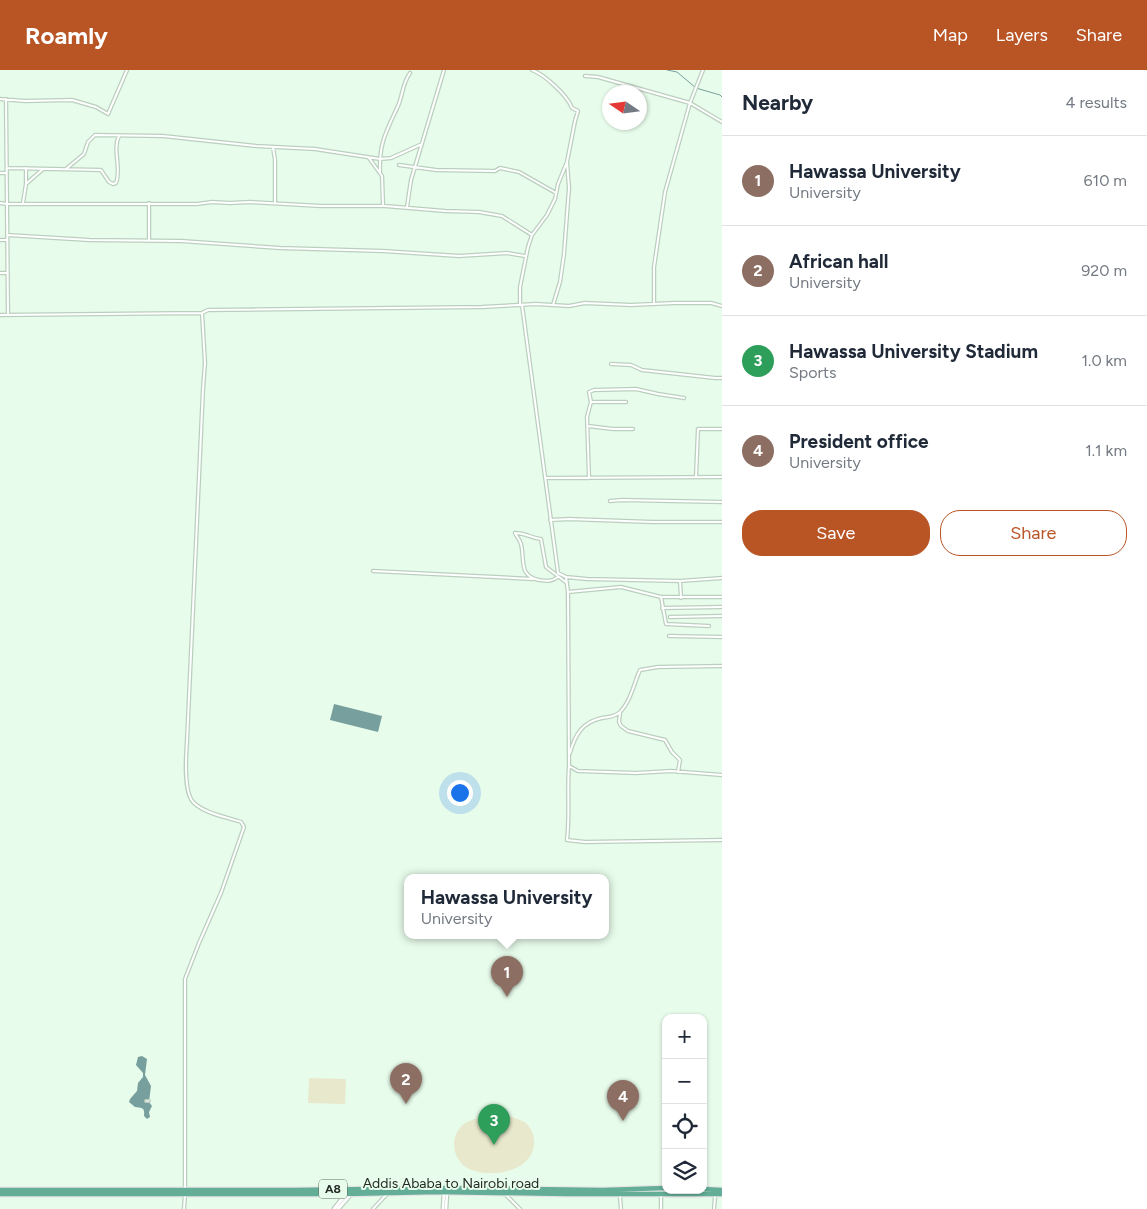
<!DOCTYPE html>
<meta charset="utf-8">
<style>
body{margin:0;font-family:Figtree,sans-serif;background:#f2f2f3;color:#1f2937}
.controls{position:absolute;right:15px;bottom:15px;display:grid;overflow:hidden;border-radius:10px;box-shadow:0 1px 4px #0004}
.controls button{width:45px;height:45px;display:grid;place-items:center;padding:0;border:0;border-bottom:1px solid #e0e1e3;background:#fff;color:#1f2937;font:25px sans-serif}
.compass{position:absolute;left:602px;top:15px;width:45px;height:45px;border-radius:50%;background:#fff;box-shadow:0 1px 4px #0004;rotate:283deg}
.you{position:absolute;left:459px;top:722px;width:18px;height:18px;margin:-12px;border:4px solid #fff;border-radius:50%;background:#1a73e8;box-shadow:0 0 0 8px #1a73e833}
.badge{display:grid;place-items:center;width:32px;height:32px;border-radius:50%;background:#b95425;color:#fff;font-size:16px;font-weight:700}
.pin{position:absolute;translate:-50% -41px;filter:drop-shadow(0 1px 2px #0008)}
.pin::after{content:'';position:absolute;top:26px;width:18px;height:15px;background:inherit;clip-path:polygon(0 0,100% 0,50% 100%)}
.popup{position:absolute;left:404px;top:804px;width:205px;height:65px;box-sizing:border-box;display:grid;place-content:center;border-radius:10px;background:#fff;filter:drop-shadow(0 1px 4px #0005);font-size:16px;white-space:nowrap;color:#747a83}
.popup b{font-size:19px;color:#1f2937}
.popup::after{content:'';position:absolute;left:50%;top:100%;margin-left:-10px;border:10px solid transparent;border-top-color:#fff}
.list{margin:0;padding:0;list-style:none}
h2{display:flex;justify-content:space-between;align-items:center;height:65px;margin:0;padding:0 20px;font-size:21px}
h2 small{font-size:16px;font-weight:400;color:#747a83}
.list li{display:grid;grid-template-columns:32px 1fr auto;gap:15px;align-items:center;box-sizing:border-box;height:90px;padding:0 20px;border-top:1px solid #e0e1e3}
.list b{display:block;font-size:19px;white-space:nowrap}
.list p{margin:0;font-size:16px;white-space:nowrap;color:#747a83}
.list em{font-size:16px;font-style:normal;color:#747a83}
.actions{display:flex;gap:10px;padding:15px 20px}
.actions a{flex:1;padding:11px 0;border:1px solid #b95425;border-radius:20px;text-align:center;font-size:18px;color:#b95425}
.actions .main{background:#b95425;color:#fff}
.icon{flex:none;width:28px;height:28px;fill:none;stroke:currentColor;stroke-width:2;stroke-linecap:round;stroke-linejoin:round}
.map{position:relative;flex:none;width:722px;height:1139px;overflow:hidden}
header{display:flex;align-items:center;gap:30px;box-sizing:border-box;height:70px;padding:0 25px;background:#b95425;color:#fff}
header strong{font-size:24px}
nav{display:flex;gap:28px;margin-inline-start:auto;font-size:18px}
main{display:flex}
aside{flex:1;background:#fff}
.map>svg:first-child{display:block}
.green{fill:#e8e8cc}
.water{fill:#779f9d}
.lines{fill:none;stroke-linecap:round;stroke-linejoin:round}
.stream{stroke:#779f9d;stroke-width:1}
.pedestrian-casing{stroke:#bbcfbf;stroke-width:4}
.minor-casing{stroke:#bbcfbf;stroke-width:4.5}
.tertiary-casing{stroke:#bbcfbf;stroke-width:5}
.secondary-casing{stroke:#bbcfbf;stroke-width:5.5}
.trunk-casing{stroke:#e5e6e5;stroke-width:7}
.pedestrian{stroke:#fff;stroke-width:1}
.minor{stroke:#fff;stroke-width:2}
.tertiary{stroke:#fff;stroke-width:2.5}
.secondary{stroke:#fff;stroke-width:3}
.trunk{stroke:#64ae98;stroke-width:4.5}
.labels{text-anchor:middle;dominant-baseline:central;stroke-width:4;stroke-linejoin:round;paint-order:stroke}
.shield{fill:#e8fceb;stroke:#5f6a60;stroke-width:1}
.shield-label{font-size:12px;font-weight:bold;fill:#242b25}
.street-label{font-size:14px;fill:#242b25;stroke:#e8fceb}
</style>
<header>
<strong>Roamly</strong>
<nav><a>Map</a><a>Layers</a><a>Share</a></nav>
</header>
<main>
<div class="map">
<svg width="722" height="1139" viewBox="0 0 722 1139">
<rect width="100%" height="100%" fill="#e8fceb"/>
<!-- green -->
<path class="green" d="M309,1008l37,1 -1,25 -37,-1z
M507,1045c5,3 14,4 20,9 5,6 8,13 7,21 -3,30 -53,35 -71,20 -6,-6 -9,-13 -9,-21 2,-28 32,-28 53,-29z"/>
<!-- water -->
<path class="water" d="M334,634l48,12 -4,16 -48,-12z
M142,986l5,3 -2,16 6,11 -2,16 3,4 -3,6 1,5 -3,2 -3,-3c1,-9 -2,-8 -9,-9l-6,-5 1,-3 7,-8 1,-8 5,-6v-4l-7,-8 2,-8z"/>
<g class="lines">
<!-- stream -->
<path class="stream" d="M667,0l10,2 19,16 24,7 2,2"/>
<!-- pedestrian casing -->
<g class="pedestrian-casing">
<path id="pedestrian" d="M146,1031h3"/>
</g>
<!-- minor casing -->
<g class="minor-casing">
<path id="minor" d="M532,0c13,5 35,25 40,38l6,3 -3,10 -8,41 -9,22 -3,15 -8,16 -15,20 -4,12 -8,40v17l2,1 36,268 8,4 21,2 93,2 42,-3
M585,6l13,1 92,26 32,19
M0,29l25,2 47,-1 24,7 12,7 19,-44
M6,29l2,216
M273,77l2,13v43
M369,88l13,18 1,29
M399,95l37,5 59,1 5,-3 19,4 37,21
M7,98l94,2 8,12 4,2 3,-1c6,-15 -4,-33 3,-47
M66,99l18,-15 4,-12 7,-7 68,1 93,10 59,3 65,10 11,-1 31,-14
M380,102c-1,-29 6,-40 18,-66 5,-11 4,-22 12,-33
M0,103h7
M27,113l15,-13
M0,133l7,1h190l15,-2 18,1 20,-1 71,4h64l60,5 34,1 23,4 30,19
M23,133l3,-19v-16
M407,137l4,-27 33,-110
M7,165l82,5 92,1 99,7 103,3 76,5 48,-3 18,3
M0,170h7
M149,171v-38
M0,203h8
M654,233v-36l11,-75 25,-89 13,-33
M553,235l7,-23 4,-28 5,-66 -2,-26
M0,245l202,-2
M611,294l20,1 11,5 73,8h7
M591,332l-2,-10 5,-2 42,-1 22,5 26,4
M588,356l25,3h20
M696,407l2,-48h24
M545,408l177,-1
M589,408l-2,-61 4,-15h35
M610,431l12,-1 100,2
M550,450l19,-1 83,3h70
M515,463c11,0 16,5 26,6l5,28 21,16
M515,463c2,4 5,7 6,11 4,15 -3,32 18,36 7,1 12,2 19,-3
M373,501l160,8
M566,507l2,15 1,174c-2,24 1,49 -2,74l18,2 137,-2
M680,511l1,17
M568,522l53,-5 40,10h61
M661,527l5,27 43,2
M662,538l60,-1
M670,547l52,-1
M669,566l53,1
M620,642l-1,10 2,4 7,5 37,9 7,12 8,8 -2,12
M570,683c5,-18 12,-31 32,-35 6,-1 13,-1 18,-6 11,-11 14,-29 20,-42l18,-3 64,-1
M569,696l9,5 58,2 35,-2 51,4
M185,1119v-210l14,-36 22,-50 23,-66 -3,-5c-14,-5 -35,-8 -47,-19 -11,-10 -8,-48 -7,-62l16,-352 2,-26 -3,-50 6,-3 274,-3 54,-3 33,2 16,-3 46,2 44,-2h36l11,3
M504,1123l16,16
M661,1126v13
M620,1127l1,12
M184,1139l1,-15
M373,1139l14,-15
M714,1139l1,-12"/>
</g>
<!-- tertiary casing -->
<g class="tertiary-casing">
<path id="tertiary" d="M443,1139l1,-17
M446,1139l1,-16"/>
</g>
<!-- secondary casing -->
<g class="secondary-casing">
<path id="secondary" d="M334,1139l12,-15
M338,1139l13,-15"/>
</g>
<!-- trunk casing -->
<g class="trunk-casing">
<path id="trunk" d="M703,1119l19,1
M0,1120h294l153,-2 156,2 63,-2
M0,1124h346l92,-2 128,2h156"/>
</g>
<!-- pedestrian -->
<use href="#pedestrian" class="pedestrian"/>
<!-- minor -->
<use href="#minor" class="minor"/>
<!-- tertiary -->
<use href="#tertiary" class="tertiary"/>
<!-- secondary -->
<use href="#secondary" class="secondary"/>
<!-- trunk -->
<use href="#trunk" class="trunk"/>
</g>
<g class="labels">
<!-- shield labels -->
<rect class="shield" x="319" y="1109.5" width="28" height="19" rx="4"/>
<g class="shield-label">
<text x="333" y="1119">A8</text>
</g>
<!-- street labels -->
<g class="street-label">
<text x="451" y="1113">Addis Ababa to Nairobi road</text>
</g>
</g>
</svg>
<div class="controls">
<button>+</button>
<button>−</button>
<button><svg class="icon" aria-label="locate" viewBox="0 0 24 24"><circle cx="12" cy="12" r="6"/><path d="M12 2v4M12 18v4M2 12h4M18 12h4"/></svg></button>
<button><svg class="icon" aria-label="layers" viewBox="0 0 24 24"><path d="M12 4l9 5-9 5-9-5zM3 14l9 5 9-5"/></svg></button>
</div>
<svg class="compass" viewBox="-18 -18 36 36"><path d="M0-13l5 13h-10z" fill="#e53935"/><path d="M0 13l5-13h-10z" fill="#747a83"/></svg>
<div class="you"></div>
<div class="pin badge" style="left:507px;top:927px;background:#8d6e63">1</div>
<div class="popup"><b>Hawassa University</b>University</div>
<div class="pin badge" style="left:406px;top:1034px;background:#8d6e63">2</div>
<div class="pin badge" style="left:494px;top:1075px;background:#2e9e5b">3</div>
<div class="pin badge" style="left:623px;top:1051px;background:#8d6e63">4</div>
</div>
<aside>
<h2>Nearby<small>4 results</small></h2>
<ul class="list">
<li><span class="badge" style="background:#8d6e63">1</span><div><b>Hawassa University</b><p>University</p></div><em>610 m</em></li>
<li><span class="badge" style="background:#8d6e63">2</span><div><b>African hall</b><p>University</p></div><em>920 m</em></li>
<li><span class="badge" style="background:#2e9e5b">3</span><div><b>Hawassa University Stadium</b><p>Sports</p></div><em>1.0 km</em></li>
<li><span class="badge" style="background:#8d6e63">4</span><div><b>President office</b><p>University</p></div><em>1.1 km</em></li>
</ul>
<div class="actions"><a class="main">Save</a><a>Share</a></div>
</aside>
</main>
